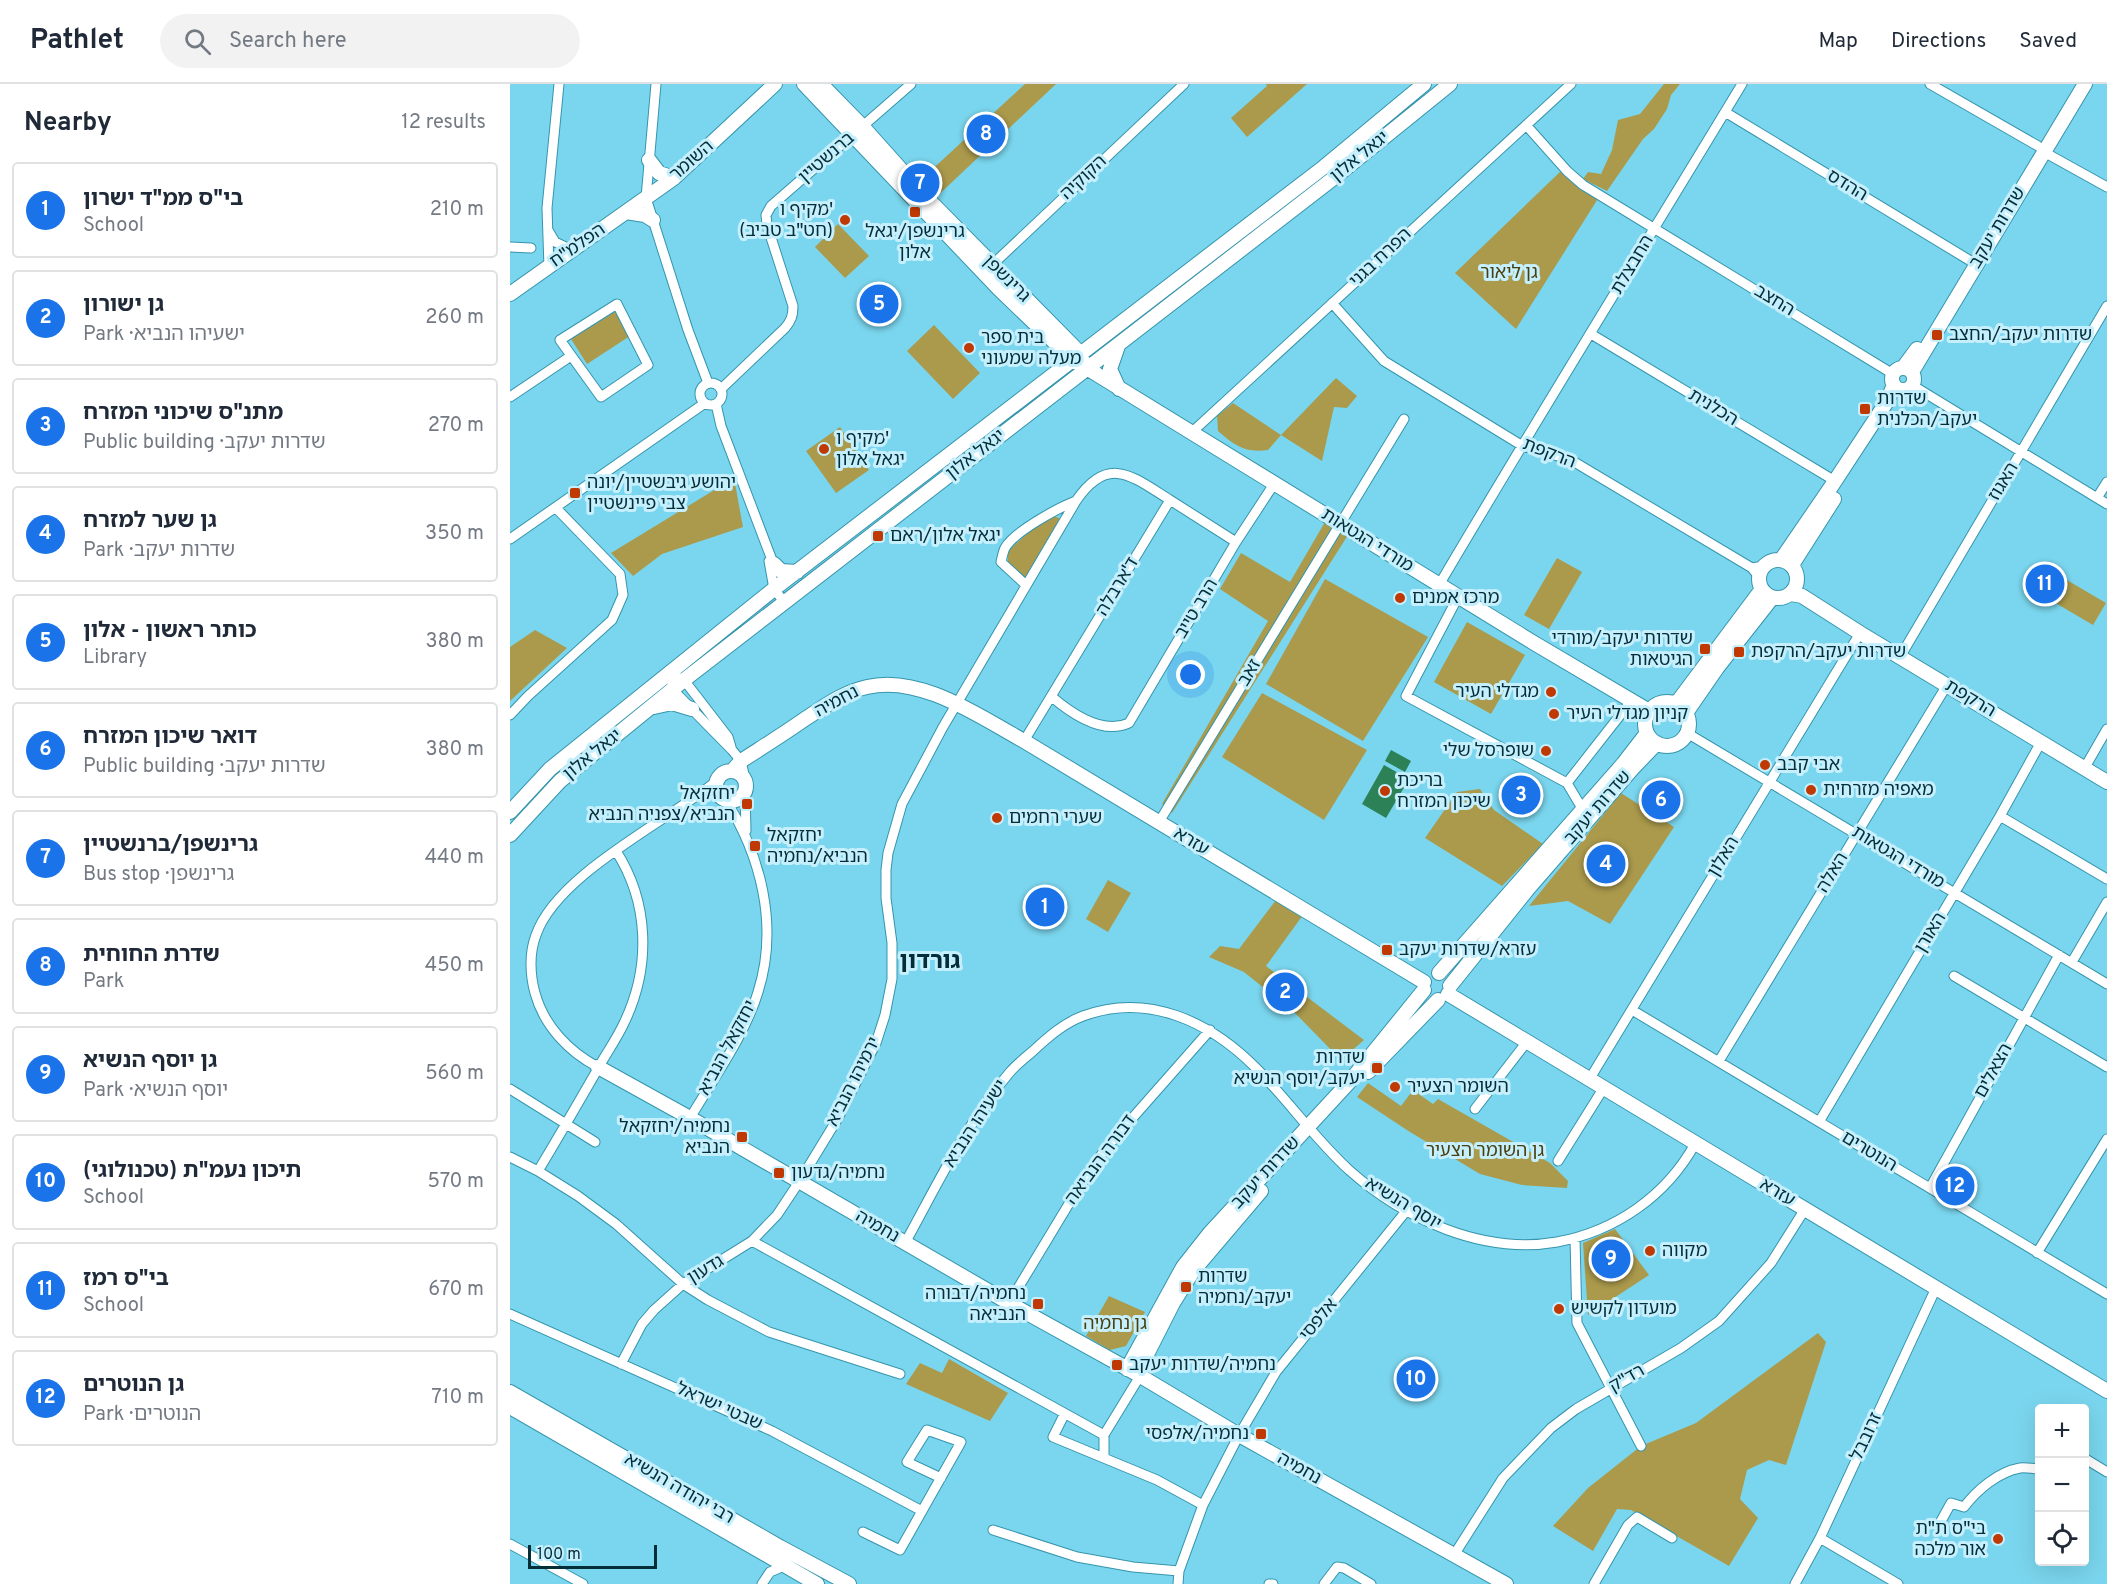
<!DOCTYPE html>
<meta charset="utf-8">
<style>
body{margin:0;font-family:Overpass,"Noto Sans Hebrew",sans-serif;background:#f2f2f3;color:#1f2937}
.controls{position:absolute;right:18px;bottom:18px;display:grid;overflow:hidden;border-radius:6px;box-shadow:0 6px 24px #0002}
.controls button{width:54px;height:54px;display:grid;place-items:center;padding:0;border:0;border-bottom:2px solid #e0e1e3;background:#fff;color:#1f2937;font:30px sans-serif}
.scale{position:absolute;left:18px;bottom:15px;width:129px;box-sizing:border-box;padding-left:6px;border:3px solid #032d37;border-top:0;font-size:16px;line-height:21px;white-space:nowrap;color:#032d37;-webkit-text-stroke:4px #c5effc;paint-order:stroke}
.you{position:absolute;left:681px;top:591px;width:21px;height:21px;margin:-15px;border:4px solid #fff;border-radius:50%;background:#1a73e8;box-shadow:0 0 0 9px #1a73e833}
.badge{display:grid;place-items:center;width:39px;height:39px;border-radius:50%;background:#1a73e8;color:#fff;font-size:20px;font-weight:700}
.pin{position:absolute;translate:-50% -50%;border:3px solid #fff;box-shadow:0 2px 6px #0006}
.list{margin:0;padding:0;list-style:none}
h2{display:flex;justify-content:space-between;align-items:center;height:78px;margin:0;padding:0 24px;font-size:26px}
h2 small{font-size:20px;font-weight:400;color:#747a83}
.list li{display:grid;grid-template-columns:39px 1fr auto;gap:18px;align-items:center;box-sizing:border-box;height:96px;margin:0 12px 12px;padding:0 12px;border:2px solid #e0e1e3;border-radius:6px}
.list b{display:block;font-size:22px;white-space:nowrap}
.list p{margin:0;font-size:20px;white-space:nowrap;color:#747a83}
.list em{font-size:20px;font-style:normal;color:#747a83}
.icon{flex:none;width:33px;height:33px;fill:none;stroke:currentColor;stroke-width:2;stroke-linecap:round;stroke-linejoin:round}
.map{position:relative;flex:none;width:1597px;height:1500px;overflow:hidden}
header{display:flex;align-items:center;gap:36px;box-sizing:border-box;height:84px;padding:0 30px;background:#fff;border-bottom:2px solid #e0e1e3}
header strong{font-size:28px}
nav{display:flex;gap:33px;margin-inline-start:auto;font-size:21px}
.search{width:420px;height:54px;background:#f2f2f3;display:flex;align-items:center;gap:15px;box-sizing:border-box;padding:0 21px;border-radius:33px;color:#747a83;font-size:22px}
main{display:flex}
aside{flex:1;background:#fff}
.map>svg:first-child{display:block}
.green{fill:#ab9a4c}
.water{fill:#2c8256}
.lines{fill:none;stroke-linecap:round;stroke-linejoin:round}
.street-casing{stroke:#3595ac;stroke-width:11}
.secondary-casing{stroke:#3595ac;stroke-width:16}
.street{stroke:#fff;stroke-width:9}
.secondary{stroke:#fff;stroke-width:14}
.poi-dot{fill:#c13902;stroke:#c5effc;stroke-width:2}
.labels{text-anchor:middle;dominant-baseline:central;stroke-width:6;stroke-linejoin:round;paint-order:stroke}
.street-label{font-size:18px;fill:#032d37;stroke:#c5effc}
.poi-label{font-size:18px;fill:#032d37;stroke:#c5effc;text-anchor:start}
.park-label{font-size:18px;fill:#483e0e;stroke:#c5effc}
.district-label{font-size:24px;font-weight:bold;fill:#032d37;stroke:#c5effc}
</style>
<header>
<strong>Pathlet</strong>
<div class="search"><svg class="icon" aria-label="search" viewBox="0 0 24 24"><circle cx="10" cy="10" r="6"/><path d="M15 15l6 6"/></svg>Search here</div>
<nav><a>Map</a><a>Directions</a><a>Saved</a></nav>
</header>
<main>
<aside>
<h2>Nearby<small>12 results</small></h2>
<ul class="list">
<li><span class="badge">1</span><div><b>בי&quot;ס ממ&quot;ד ישרון</b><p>School</p></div><em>210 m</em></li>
<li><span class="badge">2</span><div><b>גן ישורון</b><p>Park · ישעיהו הנביא</p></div><em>260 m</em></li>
<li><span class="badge">3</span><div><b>מתנ&quot;ס שיכוני המזרח</b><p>Public building · שדרות יעקב</p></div><em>270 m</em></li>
<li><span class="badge">4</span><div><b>גן שער למזרח</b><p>Park · שדרות יעקב</p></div><em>350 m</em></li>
<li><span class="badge">5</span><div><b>כותר ראשון - אלון</b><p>Library</p></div><em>380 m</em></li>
<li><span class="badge">6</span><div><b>דואר שיכון המזרח</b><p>Public building · שדרות יעקב</p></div><em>380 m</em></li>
<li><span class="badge">7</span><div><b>גרינשפן/ברנשטיין</b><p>Bus stop · גרינשפן</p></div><em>440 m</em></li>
<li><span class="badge">8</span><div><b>שדרת החוחית</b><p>Park</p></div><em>450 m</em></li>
<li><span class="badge">9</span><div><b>גן יוסף הנשיא</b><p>Park · יוסף הנשיא</p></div><em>560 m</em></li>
<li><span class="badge">10</span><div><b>תיכון נעמ&quot;ת (טכנולוגי)</b><p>School</p></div><em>570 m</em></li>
<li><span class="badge">11</span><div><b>בי&quot;ס רמז</b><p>School</p></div><em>670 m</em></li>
<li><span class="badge">12</span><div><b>גן הנוטרים</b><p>Park · הנוטרים</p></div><em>710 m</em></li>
</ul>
</aside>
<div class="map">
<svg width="1597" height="1500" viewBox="0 0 1597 1500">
<rect width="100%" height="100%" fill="#7ad6ee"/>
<!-- green -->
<path class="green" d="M515,0h31l-125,118 -16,-17z
M756,0h41l-60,53 -16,-19 36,-32z
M1154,0h16l-9,11 -4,14 -13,20 -11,10 -36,52 -24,-12 5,-7 13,2 11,-24 6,-30 22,-6z
M1051,87l38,26 -83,132 -61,-56z
M328,140l31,32 -24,22 -30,-31z
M106,227l14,25 -43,28 -16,-25z
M424,241l46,48 -27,26 -46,-48z
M826,294l21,18 -10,12 -13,-1 -12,54 -41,-26 -13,15c-23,3 -33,-4 -50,-19l-1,-15 16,-13 48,32z
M330,343l29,43 -33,23 -30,-42z
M224,394l9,49 -81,27 -29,22 -22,-23z
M542,431l9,4 -36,59 -17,-16v-11l21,-19z
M815,438l23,13 -176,278 -10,-9 106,-183 -48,-32 21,-36 49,29z
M1047,474l25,14 -33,57 -25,-14z
M1550,492l46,27 -13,22 -46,-27z
M815,495l103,58 -65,104 -97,-57z
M957,538l58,33 -34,59 -57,-32z
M25,546l32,18 -57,53v-54z
M752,609l105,57 -43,70 -102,-63z
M970,705l14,21 49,34 -41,42 -77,-48 32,-46z
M1111,709l53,34 -64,97 -42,-23 -39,5z
M598,796l23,13 -23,39 -22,-13z
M766,816l27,15 -37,51 98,74 -23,20 -46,-47 -51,-41 -35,-15 11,-11 19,3z
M858,999l33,23 12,-16 20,14 5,-5 112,64 18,18 -1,7 -45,-3 -42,-11 -70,-42 -53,-35z
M1434,1083l33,18 -10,20 -34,-19z
M1105,1145l34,46 -61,40 -5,-72z
M599,1212l36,16 -19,34 -16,4 -24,-14z
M1308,1249l8,9 -40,123 -17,-5 -22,10 -7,29 18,19 -29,48 -98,-56 -14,-1 -24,42 -40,-25 35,-38 53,-42 55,-23z
M439,1275l59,34 -18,28 -84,-37 14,-21 22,10z"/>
<!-- water -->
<path class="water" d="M881,666l20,11 -6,11 -20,-11z
M874,681l25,14 -23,39 -24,-14z"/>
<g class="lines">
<!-- street casing -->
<g class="street-casing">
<path id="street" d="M146,0l-10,114 42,132 20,53
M1420,0l108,62
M1215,28l244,148
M1016,41l41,46 16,14 310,189
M1534,68l63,35
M38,146l7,12 17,8
M0,163l21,1
M39,183l-2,-59 12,-124
M480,183l194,-183
M822,219l52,58 137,84 50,15 181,108 7,9
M107,220l31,61 -47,32 -41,-57z
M1081,250l244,147
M190 310a11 11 0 1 1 22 0a11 11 0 1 1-22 0Z
M1402,301l195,119
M211,305l64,-61c6,-7 8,-12 8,-22l-26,-81 -1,-10 5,-9 140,-122
M0,313l61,-41
M206,320l5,22 54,142
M681,349l380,-349
M1587,414l10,-16
M0,455l195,-136
M259,477l5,28 11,14
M1242,484l12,-2
M516,501l-25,-23c1,-4 2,-10 4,-14 10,-17 53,-40 71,-47
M929,501c99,-168 202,-334 303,-501
M948,513l-52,99 161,87 16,27
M1390,573l207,-351
M159,589l15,7 44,57 3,10
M162,600l1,6 59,60 9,11 4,18
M542,613c20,17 51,38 77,26l107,-181 38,-58
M0,631l18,-19 84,-76 11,-25 -3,-21 -64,-66
M1177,649l420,251
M514,657l146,-241 66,42
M1574,685l23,-40
M1057,699l65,-83
M235,708l1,39
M1490,732l107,63
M649,738l245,-403
M1562,878l35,-60
M1444,892l153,91
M1122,926l475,284
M1209,977l228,-376
M88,983c-29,-15 -54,-41 -63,-74 -5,-18 -6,-40 1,-58 21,-61 132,-114 182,-155
M1079,996l271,-447
M0,1005l85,53
M965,1025l51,-66
M180,1034c22,-37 56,-85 68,-126 21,-66 3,-137 -33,-193
M1309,1038l181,-306 41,-74
M0,1073l28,14 40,25 38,28 67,60 25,16 61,32 131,42
M1048,1077l45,-72
M28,1087c20,-33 39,-66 58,-99 9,-17 21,-33 29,-51 26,-55 24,-119 -9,-170
M1420,1104l129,-233
M1065,1154l2,85 64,123
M242,1157l352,194
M395,1159c32,-58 62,-121 105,-171 7,-8 15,-14 23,-21 15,-14 31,-28 50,-35 65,-24 127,6 172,51 33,33 60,72 94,103 55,49 134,85 208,72 59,-11 109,-46 138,-98
M1527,1169l70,-114
M499,1219l67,-111 30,-44 104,-118
M0,1230l262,117 150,80
M111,1280l21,-40 12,-14 29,-26 69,-43 25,-26 22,-33 39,-64 38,-75 9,-28 7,-36v-36l-6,-45v-28l2,-17 14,-49 41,-77 133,-226c32,-47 56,-25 94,-1
M554,1331l-11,22 104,43 46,25
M594,1373v-22l36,-59
M1574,1374l23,14
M1430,1439l11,-20 13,4c13,-17 34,-35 56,-39 6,-1 13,1 20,1
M483,1446l84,27 56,10 46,4
M353,1448l37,18 61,-108 -34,-12 -20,32 34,16
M1310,1454l78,46
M0,1460l73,40
M944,1471l49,-77 48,-50 25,-19 105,-61 38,-27 52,-58 34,-54
M252,1500l8,-12 14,-6
M668,1500l1,-13 24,-66 36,-70 37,-63 131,-162
M759,1500h4
M814,1500l13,-17 7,1 27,16
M1084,1500l34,-59 9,-8 35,21
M1285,1500l25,-46 116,-250"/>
</g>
<!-- secondary casing -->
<g class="secondary-casing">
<path id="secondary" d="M294,0l195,205 73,70 462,284 115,68
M311,0l42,43 59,66 158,160 3,8
M139,76l10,13 15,5
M116,128l19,3 8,5
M0,210l164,-116 101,-94
M608,262l-8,23 9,20
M1393,284l14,-19
M1382 295a11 11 0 1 1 22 0a11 11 0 1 1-22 0Z
M1402,288l173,-288
M1249 495a19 19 0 1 1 38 0a19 19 0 1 1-38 0Z
M1271,476l52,-76 53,-81 8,-18
M264,480l7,7 16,1
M1282,481l42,-66
M1281,510l11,2 58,37 247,149
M1135 640a22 22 0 1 1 44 0a22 22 0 1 1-44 0Z
M1166,620l86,-115
M144,623l18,-4 20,6
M1176,629l31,-45 55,-70
M222,687l9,-10c20,-13 41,-26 61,-40 20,-13 41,-29 65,-34 53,-13 113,30 157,54l400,241
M206 702a15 15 0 1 1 30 0a15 15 0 1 1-30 0Z
M0,728l40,-43 224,-180 550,-422 100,-83
M0,751l50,-54 124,-101 651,-503 115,-93
M929,889l184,-209 24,-31
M940,902l77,-96 106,-122 24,-25
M938,910l659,397
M88,983l92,51 319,185 128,71 102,61 267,149
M858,988l70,-72
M617,1285l56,-102 26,-33 142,-154 73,-90
M627,1290l36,-71 20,-32 68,-80
M0,1308l270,155 69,37
M0,1323l307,177"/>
</g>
<!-- street -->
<use href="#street" class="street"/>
<!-- secondary -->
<use href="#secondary" class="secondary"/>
</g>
<!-- markers -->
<g class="poi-dot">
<rect x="399" y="122" width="12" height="12" rx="3"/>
<circle cx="335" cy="136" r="6"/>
<rect x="1421" y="245" width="12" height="12" rx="3"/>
<circle cx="459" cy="264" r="6"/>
<rect x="1349" y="319" width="12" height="12" rx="3"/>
<circle cx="314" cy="365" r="6"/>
<rect x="59" y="403" width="12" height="12" rx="3"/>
<rect x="362" y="446" width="12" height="12" rx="3"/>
<circle cx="890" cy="514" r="6"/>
<rect x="1189" y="559" width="12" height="12" rx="3"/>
<rect x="1223" y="562" width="12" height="12" rx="3"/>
<circle cx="1041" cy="608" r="6"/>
<circle cx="1044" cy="630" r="6"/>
<circle cx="1036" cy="667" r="6"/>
<circle cx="1255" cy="681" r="6"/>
<circle cx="1301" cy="706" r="6"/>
<circle cx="875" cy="707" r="6"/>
<rect x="231" y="714" width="12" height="12" rx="3"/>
<circle cx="487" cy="734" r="6"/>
<rect x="239" y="756" width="12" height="12" rx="3"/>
<rect x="871" y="860" width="12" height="12" rx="3"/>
<rect x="861" y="978" width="12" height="12" rx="3"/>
<circle cx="885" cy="1003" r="6"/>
<rect x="226" y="1047" width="12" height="12" rx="3"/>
<rect x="263" y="1083" width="12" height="12" rx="3"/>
<circle cx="1140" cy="1167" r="6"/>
<rect x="670" y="1197" width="12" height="12" rx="3"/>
<rect x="522" y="1214" width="12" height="12" rx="3"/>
<circle cx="1049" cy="1225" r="6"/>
<rect x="601" y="1275" width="12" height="12" rx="3"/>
<rect x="745" y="1344" width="12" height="12" rx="3"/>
<circle cx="1488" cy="1455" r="6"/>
</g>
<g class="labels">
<!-- street labels -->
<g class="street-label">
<text transform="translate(850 73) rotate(-39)">יגאל אלון</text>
<text transform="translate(317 74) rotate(-41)">ברנשטיין</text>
<text transform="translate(182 77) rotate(-41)">השומר</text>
<text transform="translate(574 94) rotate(-43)">הקוקיה</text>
<text transform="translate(1337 102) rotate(31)">ההדס</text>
<text transform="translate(1488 144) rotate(-59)">שדרות יעקב</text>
<text transform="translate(68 162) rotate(-35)">הפלמ"ח</text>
<text transform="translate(871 174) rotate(-43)">הפרח בגני</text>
<text transform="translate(1123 181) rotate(-59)">החבצלת</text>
<text transform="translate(496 195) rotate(45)">גרינשפן</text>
<text transform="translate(1264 217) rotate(31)">החצב</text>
<text transform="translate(1203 324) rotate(31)">הכלנית</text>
<text transform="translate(1039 370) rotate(21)">הרקפת</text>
<text transform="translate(466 371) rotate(-38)">יגאל אלון</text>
<text transform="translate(1494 398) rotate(-59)">האגוז</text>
<text transform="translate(857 457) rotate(32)">מורדי הגטאות</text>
<text transform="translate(608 503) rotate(-59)">ד'ארבלה</text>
<text transform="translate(687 525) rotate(-59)">הרב טייב</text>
<text transform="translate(740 589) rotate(-59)">זאב</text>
<text transform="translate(1460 615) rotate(31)">הרקפת</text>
<text transform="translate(327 618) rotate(-28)">נחמיה</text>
<text transform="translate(83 671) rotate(-39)">יגאל אלון</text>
<text transform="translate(1088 724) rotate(-49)">שדרות יעקב</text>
<text transform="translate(681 758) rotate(31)">עזרא</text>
<text transform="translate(1214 773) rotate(-59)">האלון</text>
<text transform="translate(1388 774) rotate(31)">מורדי הגטאות</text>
<text transform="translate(1323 789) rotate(-59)">האלה</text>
<text transform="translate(1421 849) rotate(-59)">האורן</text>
<text transform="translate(218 964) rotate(-62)">יחזקאל הנביא</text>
<text transform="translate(1484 987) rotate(-61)">הצאלים</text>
<text transform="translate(344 998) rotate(-63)">ירמיהו הנביא</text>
<text transform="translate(466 1040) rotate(-57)">ישעיהו הנביא</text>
<text transform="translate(1359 1068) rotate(31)">הנוטרים</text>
<text transform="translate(591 1076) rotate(-54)">דבורה הנביאה</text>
<text transform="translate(756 1089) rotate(-47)">שדרות יעקב</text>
<text transform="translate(1267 1109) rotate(31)">עזרא</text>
<text transform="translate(893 1120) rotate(31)">יוסף הנשיא</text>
<text transform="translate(367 1143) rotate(30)">נחמיה</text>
<text transform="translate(196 1186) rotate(-31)">גדעון</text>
<text transform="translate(809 1236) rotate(-51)">אלפסי</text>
<text transform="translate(1117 1295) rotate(-30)">רד"ק</text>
<text transform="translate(209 1323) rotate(24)">שבטי ישראל</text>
<text transform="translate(1357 1353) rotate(-65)">זרובבל</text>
<text transform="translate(789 1385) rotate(29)">נחמיה</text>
<text transform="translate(169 1405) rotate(30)">רבי יהודה הנשיא</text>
</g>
<!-- poi labels -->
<g class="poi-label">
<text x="323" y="126" text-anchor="end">מקיף ו'<tspan x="323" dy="21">(חט"ב טביב)</tspan></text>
<text x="405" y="148" text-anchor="middle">גרינשפן/יגאל<tspan x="405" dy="21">אלון</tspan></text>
<text x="1439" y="251">שדרות יעקב/החצב</text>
<text x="471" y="254">בית ספר<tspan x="471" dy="21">מעלה שמעוני</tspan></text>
<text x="1367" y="315">שדרות<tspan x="1367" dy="21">יעקב/הכלנית</tspan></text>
<text x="326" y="355">מקיף ו'<tspan x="326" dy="21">יגאל אלון</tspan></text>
<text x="77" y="399">יהושע גיבשטיין/יונה<tspan x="77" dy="21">צבי פיינשטיין</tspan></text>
<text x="380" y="452">יגאל אלון/ראם</text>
<text x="902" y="514">מרכז אמנים</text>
<text x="1183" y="555" text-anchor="end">שדרות יעקב/מורדי<tspan x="1183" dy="21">הגיטאות</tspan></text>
<text x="1241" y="568">שדרות יעקב/הרקפת</text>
<text x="1029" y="608" text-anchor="end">מגדלי העיר</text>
<text x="1056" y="630">קניון מגדלי העיר</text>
<text x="1024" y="667" text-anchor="end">שופרסל שלי</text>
<text x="1267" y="681">אבי קבב</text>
<text x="887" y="697">בריכת<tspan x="887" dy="21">שיכון המזרח</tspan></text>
<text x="1313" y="706">מאפיה מזרחית</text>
<text x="225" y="710" text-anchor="end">יחזקאל<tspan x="225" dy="21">הנביא/צפניה הנביא</tspan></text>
<text x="499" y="734">שערי רחמים</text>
<text x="257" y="752">יחזקאל<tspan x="257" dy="21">הנביא/נחמיה</tspan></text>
<text x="889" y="866">עזרא/שדרות יעקב</text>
<text x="855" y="974" text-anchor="end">שדרות<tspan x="855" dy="21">יעקב/יוסף הנשיא</tspan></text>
<text x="897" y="1003">השומר הצעיר</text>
<text x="220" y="1043" text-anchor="end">נחמיה/יחזקאל<tspan x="220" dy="21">הנביא</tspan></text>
<text x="281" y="1089">נחמיה/גדעון</text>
<text x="1152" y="1167">מקווה</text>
<text x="688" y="1193">שדרות<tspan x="688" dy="21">יעקב/נחמיה</tspan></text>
<text x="516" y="1210" text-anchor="end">נחמיה/דבורה<tspan x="516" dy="21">הנביאה</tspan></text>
<text x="1061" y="1225">מועדון לקשיש</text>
<text x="619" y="1281">נחמיה/שדרות יעקב</text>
<text x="739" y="1350" text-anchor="end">נחמיה/אלפסי</text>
<text x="1476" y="1445" text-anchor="end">בי"ס ת"ת<tspan x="1476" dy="21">אור מלכה</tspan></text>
</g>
<!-- park labels -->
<g class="park-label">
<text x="999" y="189">גן ליאור</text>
<text x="975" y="1067">גן השומר הצעיר</text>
<text x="605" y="1240">גן נחמיה</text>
</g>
<!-- district labels -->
<g class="district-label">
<text x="420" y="878">גורדון</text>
</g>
</g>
</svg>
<div class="controls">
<button>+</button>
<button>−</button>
<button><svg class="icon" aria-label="locate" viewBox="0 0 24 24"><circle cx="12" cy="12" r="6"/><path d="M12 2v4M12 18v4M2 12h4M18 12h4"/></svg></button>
</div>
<div class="scale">100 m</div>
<div class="you"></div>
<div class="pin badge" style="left:535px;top:823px">1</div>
<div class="pin badge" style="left:775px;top:908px">2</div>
<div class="pin badge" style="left:1011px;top:711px">3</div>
<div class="pin badge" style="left:1096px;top:780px">4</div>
<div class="pin badge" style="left:369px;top:220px">5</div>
<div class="pin badge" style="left:1151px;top:716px">6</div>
<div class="pin badge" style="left:410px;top:99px">7</div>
<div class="pin badge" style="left:476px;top:50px">8</div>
<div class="pin badge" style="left:1101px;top:1175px">9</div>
<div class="pin badge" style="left:906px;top:1295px">10</div>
<div class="pin badge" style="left:1535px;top:500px">11</div>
<div class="pin badge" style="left:1445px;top:1102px">12</div>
</div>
</main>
